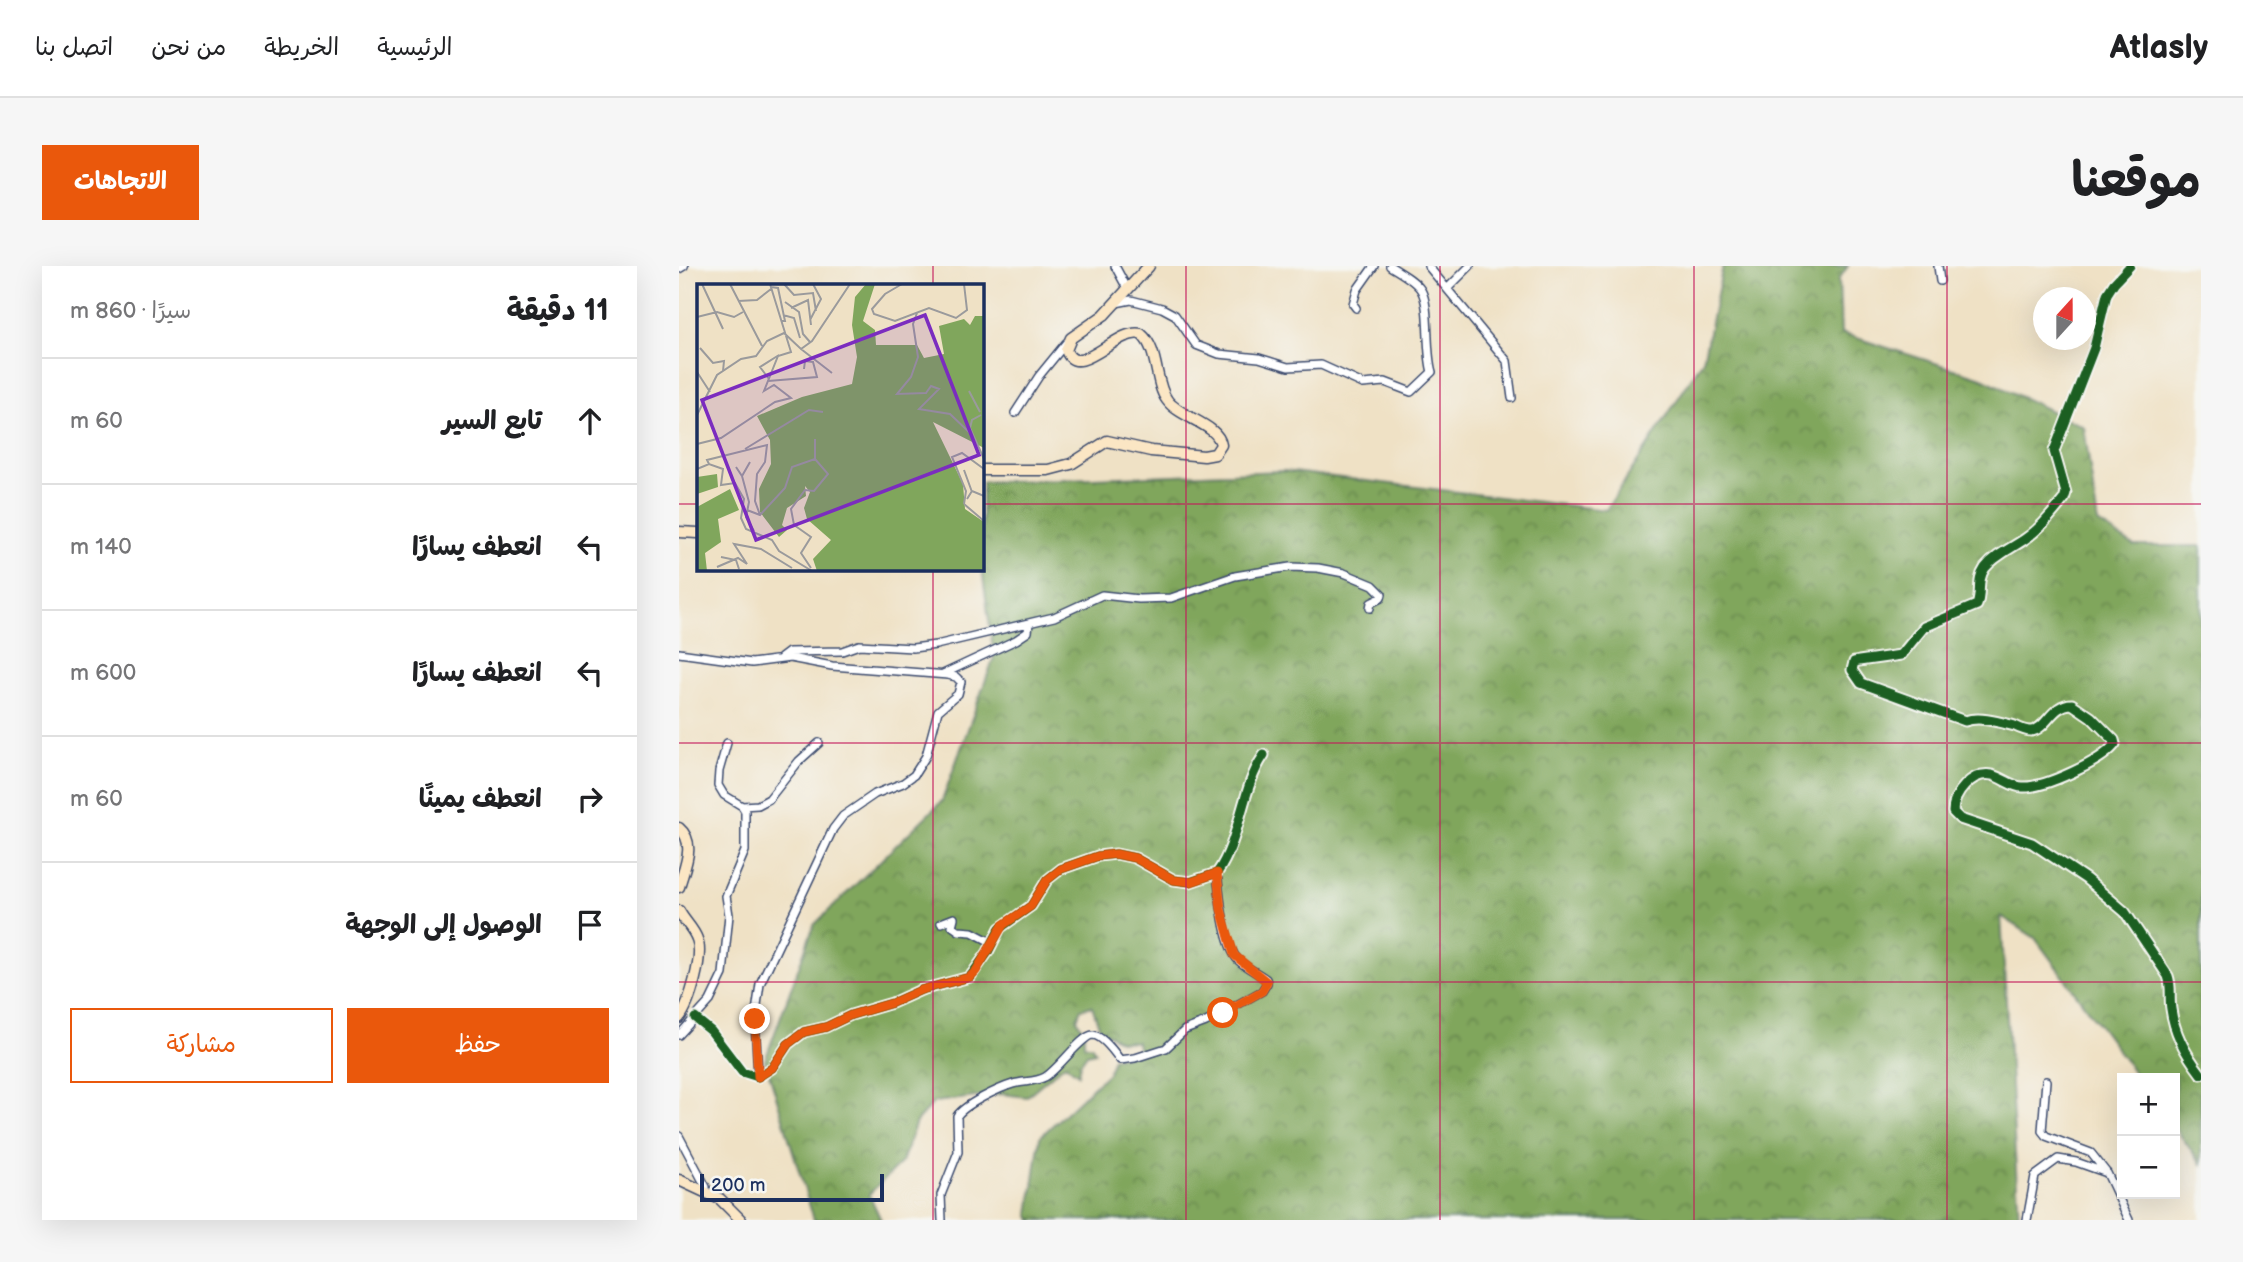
<!DOCTYPE html>
<html lang="ar">
<meta charset="utf-8">
<style>
body{margin:0;font-family:"Balsamiq Sans","Playpen Sans Arabic",sans-serif;background:#f6f6f6;color:#202124;direction:rtl}
.controls{position:absolute;right:21px;bottom:21px;display:grid;overflow:hidden;border-radius:0px;box-shadow:0 7px 28px #0002}
.controls button{width:63px;height:63px;display:grid;place-items:center;padding:0;border:0;border-bottom:2px solid #e0e0e0;background:#fff;color:#202124;font:35px sans-serif}
.compass{position:absolute;left:1354px;top:21px;width:63px;height:63px;border-radius:50%;background:#fff;box-shadow:0 7px 28px #0002;rotate:21deg}
.scale{position:absolute;left:21px;bottom:18px;width:184px;box-sizing:border-box;padding-left:7px;border:4px solid #1b2f5e;border-top:0;font-size:19px;line-height:24px;white-space:nowrap;color:#1b2f5e;-webkit-text-stroke:5px #f6f6f2;paint-order:stroke}
.stop{position:absolute;width:21px;height:21px;margin:-16px;border:5px solid #ea580c;border-radius:50%;background:#fff}
.stop.end{background:#ea580c;border-color:#fff;box-shadow:0 2px 7px #0008}
.list{margin:0;padding:0;list-style:none}
h2{display:flex;justify-content:space-between;align-items:center;height:91px;margin:0;padding:0 28px;font-size:30px}
h2 small{font-size:23px;font-weight:400;color:#757577}
.list li{display:grid;grid-template-columns:46px 1fr auto;gap:21px;align-items:center;box-sizing:border-box;height:126px;padding:0 28px;border-top:2px solid #e0e0e0}
.list b{display:block;font-size:26px;white-space:nowrap}
.list em{font-size:23px;font-style:normal;color:#757577}
.actions{display:flex;gap:14px;padding:21px 28px}
.actions a{flex:1;padding:16px 0;border:2px solid #ea580c;border-radius:0px;text-align:center;font-size:24px;color:#ea580c}
.actions .main{background:#ea580c;color:#fff}
.icon{flex:none;width:38px;height:38px;fill:none;stroke:currentColor;stroke-width:2;stroke-linecap:round;stroke-linejoin:round}
.map{position:relative;flex:none;width:1522px;height:954px;overflow:hidden;direction:ltr;border-radius:0px}
header{display:flex;align-items:center;gap:42px;box-sizing:border-box;height:98px;padding:0 35px;background:#fff;border-bottom:2px solid #e0e0e0}
header strong{font-size:33px}
nav{display:flex;gap:38px;margin-inline-start:auto;font-size:24px}
.intro{display:flex;align-items:center;justify-content:space-between;box-sizing:border-box;height:168px;padding:0 42px}
h1{margin:0;font-size:49px}
.button{padding:18px 32px;border-radius:0px;background:#ea580c;color:#fff;font-size:24px;font-weight:700}
main{display:flex;gap:42px;padding:0 42px}
aside{flex:1;background:#fff;border-radius:0px;box-shadow:0 7px 28px #0002}
.map>svg:first-child{display:block}
.forest{fill:url(#forest-crowns);stroke:#4e6a5d;stroke-width:2}
.lines{fill:none;stroke-linecap:round;stroke-linejoin:round}
.minor-casing{stroke:#3b4a6d;stroke-width:10}
.secondary-casing{stroke:#3b4a6d;stroke-width:13}
.minor{stroke:#fff;stroke-width:7}
.secondary{stroke:#fbe6c4;stroke-width:10}
.cycleway-casing{stroke:#f6f6f2;stroke-width:13}
.cycleway{stroke:#1b5e20;stroke-width:9}
.route{stroke:#ea580c;stroke-width:9}
.grid{fill:none;stroke:#c2185b;stroke-width:2;stroke-opacity:0.55}
.inset-road{fill:none;stroke:#9a9a9c;stroke-width:2}
.view{fill:#7b2cbf;fill-opacity:0.15;stroke:#7b2cbf;stroke-width:3.5}
.inset-edge{fill:none;stroke:#1b2f5e;stroke-width:3.5}
</style>
<header>
<strong>Atlasly</strong>
<nav><a>الرئيسية</a><a>الخريطة</a><a>من نحن</a><a>اتصل بنا</a></nav>
</header>
<div class="intro"><h1>موقعنا</h1><a class="button">الاتجاهات</a></div>
<main>
<div class="map">
<svg width="1522" height="954" viewBox="0 0 1522 954">
<defs>
<pattern id="forest-crowns" width="20" height="18" patternUnits="userSpaceOnUse" patternTransform="scale(1.75)"><rect width="20" height="18" fill="#80a65c"/><path d="M2 6a3 3 0 1 1 6 0M12 15a3 3 0 1 1 6 0" fill="none" stroke="#68884f"/></pattern>
</defs>
<rect width="100%" height="100%" fill="#f6f6f2"/>
<filter id="ink" filterUnits="userSpaceOnUse"><feTurbulence type="fractalNoise" baseFrequency=".0143" numOctaves="2"/><feDisplacementMap in="SourceGraphic" scale="14" xChannelSelector="R" yChannelSelector="G"/><feConvolveMatrix kernelMatrix="1 2 1 2 8 2 1 2 1" color-interpolation-filters="sRGB"/></filter>
<filter id="wash" filterUnits="userSpaceOnUse"><feTurbulence type="fractalNoise" baseFrequency=".00686" numOctaves="4" result="noise"/><feDisplacementMap in="SourceGraphic" scale="28" xChannelSelector="R" yChannelSelector="G"/><feGaussianBlur stdDeviation="1.57" result="paint"/><feColorMatrix in="noise" values="0 0 0 0 0 0 0 0 0 0 0 0 0 0 0 0 0 1.4 0 .05"/><feComposite in="paint" operator="in"/></filter>
<g filter="url(#wash)">
<rect width="100%" height="100%" fill="#efe1c5"/>
<!-- forest -->
<path class="forest" d="M1044,0h125l-9,13 2,54 141,45 102,49 14,96 36,23h67v618l-26,-36v-50h-37l-103,-140 -34,-22 18,304h-987l-3,-6 11,-77 68,-64 5,-15 26,-4 -2,-12 -17,-1 -20,-12 -8,-23 -11,3 -4,10 7,14v11l8,2 3,6 -8,2 -7,10 -2,10 -13,-10 -39,33 -24,-3 -68,8 -18,20 -14,40 -33,32 12,26h-67l-49,-160 49,-135 128,-124 52,-144 -12,-88v-87l302,-11 322,39 97,-150z"/>
</g>
<g filter="url(#ink)">
<g class="lines">
<!-- minor casing -->
<g class="minor-casing">
<path id="minor" d="M436,0l13,24
M749,0l79,95 5,37
M1259,0l2,15
M1451,0l-16,17 -7,11 -13,54 -40,103 12,42 -2,6c-10,13 -24,30 -39,40 -13,9 -30,16 -40,29 -9,13 -3,25 -8,37l-53,22 -23,28 -42,6 -5,1 -2,8 9,13 104,38c15,-5 34,1 50,5 4,2 11,5 16,5 15,-1 21,-27 41,-27l19,13 23,23 1,4c-12,17 -71,44 -92,43 -11,0 -20,-9 -31,-12 -20,-4 -39,19 -39,37l7,7 72,24 54,36 39,33 43,64c4,11 1,21 3,33 3,23 16,47 30,65
M0,3l5,-3
M769,22l22,-22
M437,37l15,-3 31,8 13,7 21,30 23,9 40,4 29,9 33,-2 42,19 22,-2 26,10 21,-20c-7,-23 -1,-65 -11,-82 -6,-10 -22,-18 -31,-24
M677,42l-3,-4 4,-14 17,-24
M336,147l24,-37 27,-33
M0,387l73,10 38,-5 42,8 116,9 8,2 5,5 -3,12 -20,17 -12,45 -12,19 -11,8 -28,11 -32,22 -10,13 -73,155 -5,35 3,58
M102,392l8,-6 53,-1 17,-6 54,3 23,-3 118,-28 48,-22 37,4 32,-1 64,-22 55,-9 28,1 26,5 29,12 9,9 -1,4 -10,5 -1,5
M264,408l73,-34 12,-8 1,-9
M48,477l-8,28 -1,14 6,10 18,11 16,-1 11,-6 30,-38 20,-18
M262,657l13,-5 -2,8 7,5 13,1 21,11
M16,752l16,13 31,41 16,5 14,-9 16,-24 16,-12 22,-5 25,-12 41,-12 29,-13 49,-13 18,-25 12,-24 31,-22 16,-26 14,-11 37,-13 18,-2 19,4 39,22 16,2 27,-9c24,-34 24,-85 47,-118
M0,769l31,-34 13,-27 6,-59 -3,-19 19,-45v-40l-3,-5
M1367,815l-4,50 4,5 45,17 15,19
M0,870l27,51v5
M263,954l-1,-25 17,-43 -1,-36c8,-12 43,-28 56,-32 10,-3 23,-2 32,-7 13,-7 37,-42 48,-42 10,1 22,18 27,25l15,-2 31,-10 19,-18 21,-8 56,-31 5,-8 -1,-4c-9,-7 -20,-11 -28,-19 -15,-17 -18,-65 -21,-87
M1348,954l8,-44 23,-17 18,3 31,11 22,47"/>
</g>
<!-- secondary casing -->
<g class="secondary-casing">
<path id="secondary" d="M303,204h66l23,-6 36,-23 44,10 53,5 11,-2 6,-9c-3,-21 -41,-27 -54,-45 -13,-18 -8,-51 -26,-66 -23,-7 -63,48 -75,16l5,-12 33,-23 45,-49
M0,266l19,1
M0,562c18,15 5,40 0,59
M0,645c5,10 14,17 18,28 7,16 -7,65 -18,79
M0,914l41,19 21,21"/>
</g>
<!-- minor -->
<use href="#minor" class="minor"/>
<!-- secondary -->
<use href="#secondary" class="secondary"/>
<!-- cycleway casing -->
<g class="cycleway-casing">
<path id="cycleway" d="M1451,0l-16,17 -7,11 -13,54 -40,103 12,42 -2,6c-10,13 -24,30 -39,40 -13,9 -30,16 -40,29 -9,13 -3,25 -8,37l-53,22 -23,28 -42,6 -5,1 -2,8 9,13 104,38c15,-5 34,1 50,5 4,2 11,5 16,5 15,-1 21,-27 41,-27l19,13 23,23 1,4c-12,17 -71,44 -92,43 -11,0 -20,-9 -31,-12 -20,-4 -39,19 -39,37l7,7 72,24 54,36 39,33 43,64c4,11 1,21 3,33 3,23 16,47 30,65
M16,752l16,13 31,41 16,5 14,-9 16,-24 16,-12 22,-5 25,-12 41,-12 29,-13 49,-13 18,-25 12,-24 31,-22 16,-26 14,-11 37,-13 18,-2 19,4 39,22 16,2 27,-9c24,-34 24,-85 47,-118"/>
</g>
<!-- cycleway -->
<use href="#cycleway" class="cycleway"/>
</g>
</g>
<g class="lines" filter="url(#ink)">
<!-- route -->
<path class="route" d="M76,753l3,58 14,-9 16,-24 16,-12 22,-5 25,-12 41,-12 29,-13 49,-13 6,-6 27,-46 28,-19 16,-26 14,-11 37,-13 18,-2 19,4 39,22 17,2 26,-9 4,36 13,46 33,27 -5,9 -39,22"/>
</g>
<!-- grid -->
<path class="grid" d="M254,0v19M507,0v954M761,0v954M1015,0v954M1268,0v954M0,238h19M303,238h1219M254,303v651M0,477h1522M0,716h1522"/>
<!-- overview -->
<g transform="translate(18 18)">
<rect width="287" height="287" fill="#efe1c5"/>
<path d="M169,0h9l-12,37 12,9 1,15h41l7,13 20,-4 -5,-28 25,-7 6,6 5,-9h9v132l-51,-26 30,62 2,25 19,13v49h-167l-4,-12 18,-19 -24,-21 -3,-11 6,-16 -5,-6 1,10 -19,12 -5,17 5,5 -8,7 -19,-25 -1,-23 12,-25 -1,-24 -13,-24 45,-19 50,-13 5,-27 -5,-32 3,-28zM20,190l1,13 -21,7v-17zM33,205l9,21 -21,9 3,23 -16,11 2,18h-10v-64z" fill="#80a65c"/>
<path class="inset-road" d="M5,0l21,45M33,0l32,62M87,0l10,11 19,-2 3,18M205,0l-17,10 -13,15 2,5 21,7 34,-13 27,10 11,-8 -3,-26M74,3l7,1 7,33h-4M41,17l19,-1 14,-11M88,18l14,10 4,22 7,8M94,24l17,-8 3,25M220,29l-4,11 5,33 -7,20 -14,17 29,-1 5,-7 8,3 -20,20 31,5 20,19M86,31l11,3 6,20M0,33l20,-5 17,5 9,-5M113,36l11,-21 -8,-15M3,64l13,15 11,-2 -1,10M104,65l31,24M0,88l13,20M72,95l-9,-12 19,-12M71,97l49,-4 -4,-15 -8,-1 -1,8M272,107l11,21M0,131l20,-40 24,-16 15,-3 11,-15 17,-8 17,16 11,-8 38,-57M284,131l-9,5 -2,8 14,31M0,160l24,-6 54,-36 16,-4 -17,-13 -10,6 14,-35 13,-4 -21,-68M48,165l64,-39 14,2M12,180l-2,-4 60,-15 -2,17 -8,12 -2,27 5,14M39,183l6,9 8,-14M0,185l12,-5 14,5 -2,16 14,-2 9,16 -3,19 5,11 26,11 7,11 33,20M267,186l8,22M45,192l7,26 -3,15 8,14M270,215l5,-8 12,5M267,220l2,-13 -14,-34 10,-4 22,16M267,220l20,17M50,226l13,5 25,-27 7,-21 23,-8v-20M24,273l15,3 3,9M20,283l21,-9 9,6 -13,-20 27,5 31,19M114,284l-10,-15 10,-16 -17,-12 -3,-16 14,-19 9,1 14,-17 -13,-15"/>
<path class="view" d="M228,31l54,140 -223,85 -54,-140z"/>
<rect width="287" height="287" class="inset-edge"/>
</g>
</svg>
<div class="controls">
<button>+</button>
<button>−</button>
</div>
<svg class="compass" viewBox="-18 -18 36 36"><path d="M0-13l5 13h-10z" fill="#e53935"/><path d="M0 13l5-13h-10z" fill="#757577"/></svg>
<div class="scale">200 m</div>
<div class="stop" style="left:544px;top:747px"></div>
<div class="stop end" style="left:76px;top:753px"></div>
</div>
<aside>
<h2>11 دقيقة<small>سيرًا · 860 m</small></h2>
<ul class="list">
<li><svg class="icon" aria-label="ahead" viewBox="0 0 24 24"><path d="M12 20V5M6 11l6-6 6 6"/></svg><div><b>تابع السير</b></div><em>60 m</em></li>
<li><svg class="icon" aria-label="left" viewBox="0 0 24 24"><path d="M17 20v-9H6M10 6l-5 5 5 5"/></svg><div><b>انعطف يسارًا</b></div><em>140 m</em></li>
<li><svg class="icon" aria-label="left" viewBox="0 0 24 24"><path d="M17 20v-9H6M10 6l-5 5 5 5"/></svg><div><b>انعطف يسارًا</b></div><em>600 m</em></li>
<li><svg class="icon" aria-label="right" viewBox="0 0 24 24"><path d="M7 20v-9h11M14 6l5 5-5 5"/></svg><div><b>انعطف يمينًا</b></div><em>60 m</em></li>
<li><svg class="icon" aria-label="arrive" viewBox="0 0 24 24"><path d="M6 21V4h12l-3 4 3 4H6"/></svg><div><b>الوصول إلى الوجهة</b></div></li>
</ul>
<div class="actions"><a class="main">حفظ</a><a>مشاركة</a></div>
</aside>
</main>
